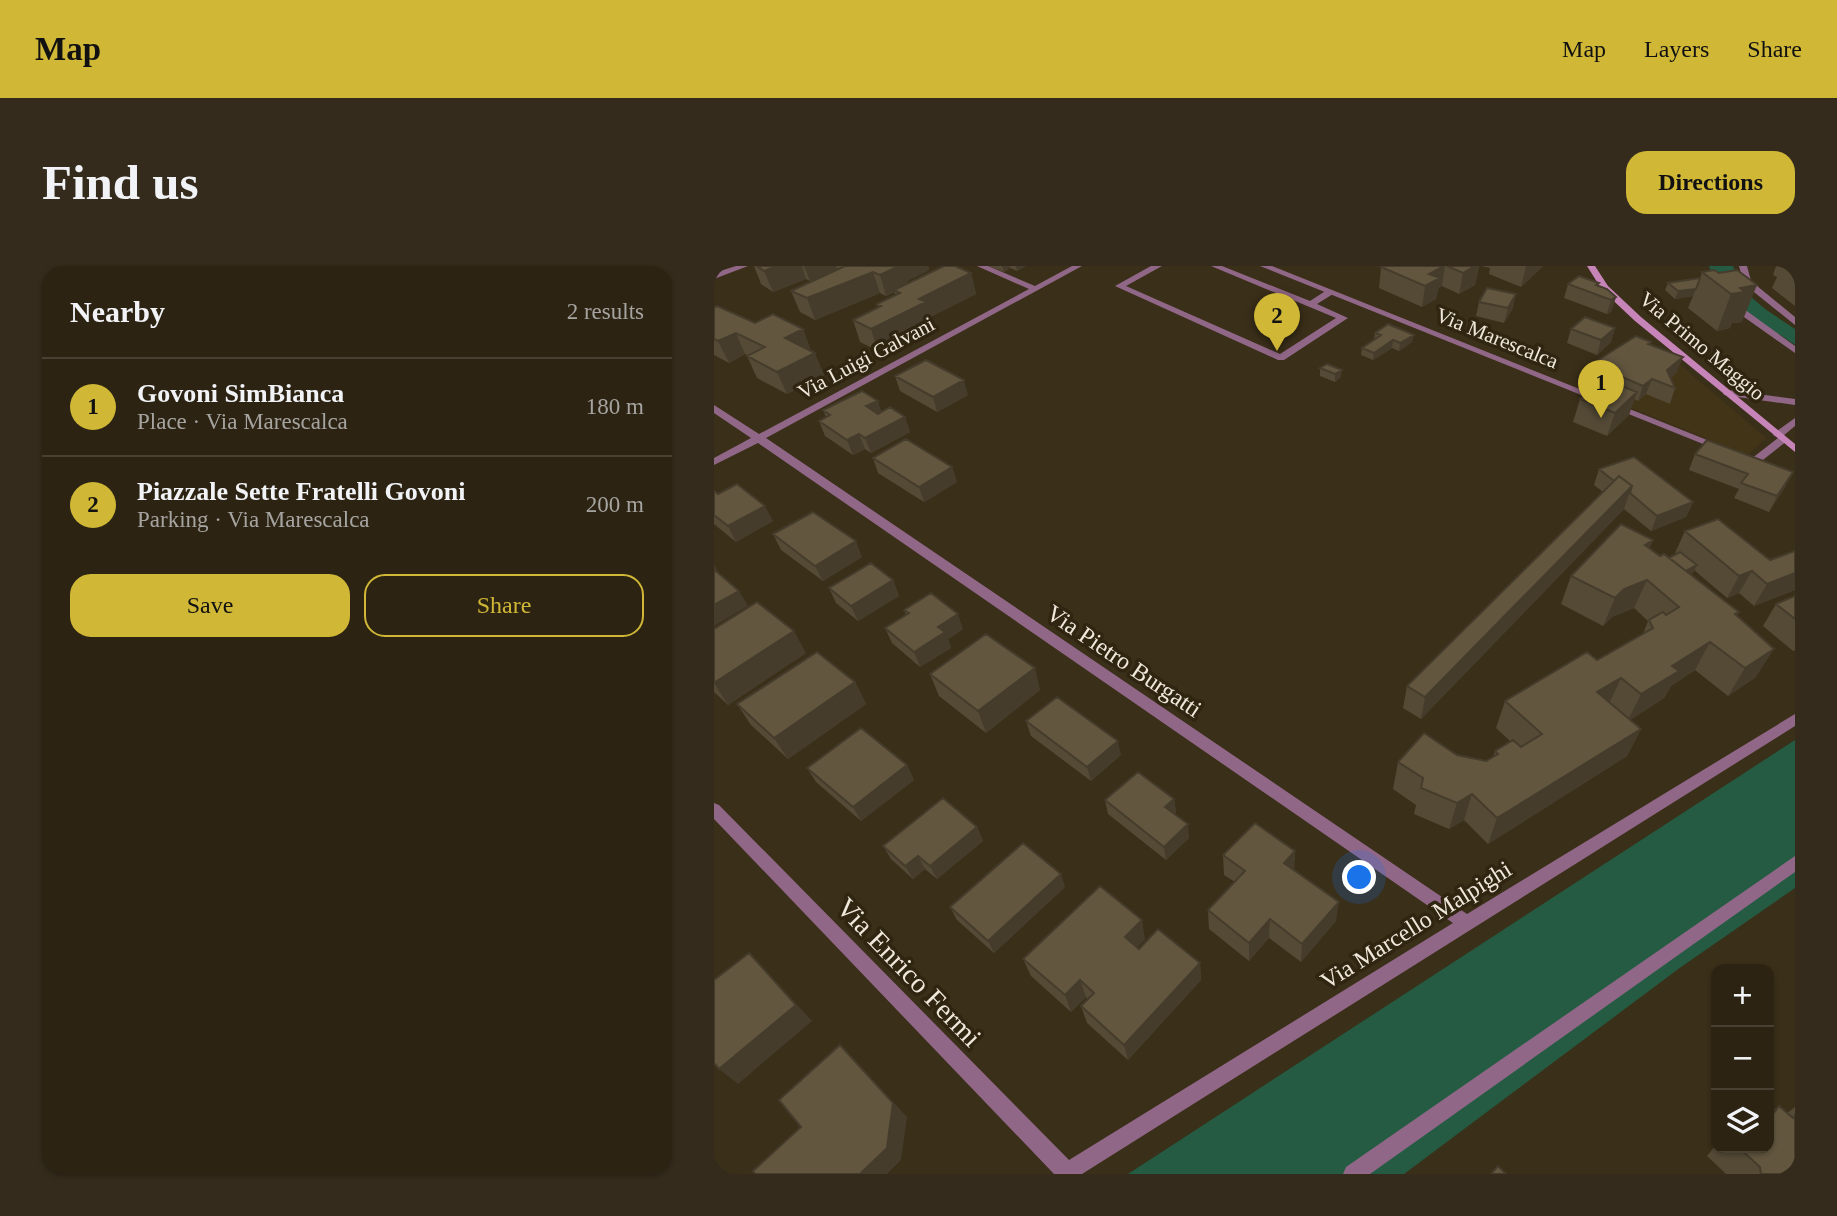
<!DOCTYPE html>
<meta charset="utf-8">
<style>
body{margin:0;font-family:Georgia,serif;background:#342b1c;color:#f1f3f6}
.controls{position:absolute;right:21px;bottom:21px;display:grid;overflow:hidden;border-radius:14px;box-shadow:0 2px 5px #0004}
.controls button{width:63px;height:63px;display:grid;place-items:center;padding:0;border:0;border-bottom:2px solid #484033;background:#2c2313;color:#f1f3f6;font:35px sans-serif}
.you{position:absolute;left:646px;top:612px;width:24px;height:24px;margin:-18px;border:5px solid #fff;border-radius:50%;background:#1a73e8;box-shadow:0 0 0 10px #1a73e833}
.badge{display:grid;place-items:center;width:46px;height:46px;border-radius:50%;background:#d0b736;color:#111;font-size:23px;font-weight:700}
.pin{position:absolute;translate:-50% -58px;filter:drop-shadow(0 2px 4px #0008)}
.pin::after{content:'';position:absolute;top:37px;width:24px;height:21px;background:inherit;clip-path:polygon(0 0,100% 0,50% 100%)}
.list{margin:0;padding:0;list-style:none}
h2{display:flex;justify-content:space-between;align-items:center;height:91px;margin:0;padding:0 28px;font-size:30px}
h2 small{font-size:23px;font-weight:400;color:#a6a4a0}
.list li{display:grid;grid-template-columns:46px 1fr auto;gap:21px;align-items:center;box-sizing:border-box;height:98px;padding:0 28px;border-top:2px solid #484033}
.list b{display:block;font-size:26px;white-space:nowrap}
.list p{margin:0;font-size:23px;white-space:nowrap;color:#a6a4a0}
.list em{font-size:23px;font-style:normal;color:#a6a4a0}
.actions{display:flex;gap:14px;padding:21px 28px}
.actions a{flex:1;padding:16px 0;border:2px solid #d0b736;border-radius:21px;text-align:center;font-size:24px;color:#d0b736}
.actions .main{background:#d0b736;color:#111}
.icon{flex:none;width:38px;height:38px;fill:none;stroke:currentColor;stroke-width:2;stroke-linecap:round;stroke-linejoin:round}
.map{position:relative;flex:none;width:1081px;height:908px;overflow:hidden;border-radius:21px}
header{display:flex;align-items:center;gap:42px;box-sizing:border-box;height:98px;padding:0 35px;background:#d0b736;color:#111}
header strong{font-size:33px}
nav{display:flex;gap:38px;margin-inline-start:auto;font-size:24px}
.intro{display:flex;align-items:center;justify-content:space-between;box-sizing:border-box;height:168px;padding:0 42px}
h1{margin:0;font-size:49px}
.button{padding:18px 32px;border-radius:21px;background:#d0b736;color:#111;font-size:24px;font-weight:700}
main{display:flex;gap:42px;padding:0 42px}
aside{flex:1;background:#2c2313;border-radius:21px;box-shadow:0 2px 5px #0004}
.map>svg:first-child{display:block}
.built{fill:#423417}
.green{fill:#245b42}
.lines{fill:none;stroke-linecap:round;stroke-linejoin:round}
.service{fill:#916787;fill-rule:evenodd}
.pedestrian{fill:#916787;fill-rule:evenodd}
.minor{fill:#916787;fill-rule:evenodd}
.secondary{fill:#c784b8;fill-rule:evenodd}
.wall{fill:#544a36}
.shaded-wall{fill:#453c2c}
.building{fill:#62563f;stroke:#453c2c;stroke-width:2}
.labels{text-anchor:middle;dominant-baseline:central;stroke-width:7;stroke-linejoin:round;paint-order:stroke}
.far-street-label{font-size:21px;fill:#efe8db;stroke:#2f2510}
.street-label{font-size:24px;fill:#efe8db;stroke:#2f2510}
.near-street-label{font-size:28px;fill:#efe8db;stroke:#2f2510}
</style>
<header>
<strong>Map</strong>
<nav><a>Map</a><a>Layers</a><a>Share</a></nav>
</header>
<div class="intro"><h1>Find us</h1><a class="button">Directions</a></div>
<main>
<aside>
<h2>Nearby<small>2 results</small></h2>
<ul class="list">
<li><span class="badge">1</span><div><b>Govoni SimBianca</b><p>Place · Via Marescalca</p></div><em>180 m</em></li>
<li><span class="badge">2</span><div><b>Piazzale Sette Fratelli Govoni</b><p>Parking · Via Marescalca</p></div><em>200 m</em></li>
</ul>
<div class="actions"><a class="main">Save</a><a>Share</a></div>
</aside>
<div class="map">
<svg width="1081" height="908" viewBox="0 0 1081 908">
<rect width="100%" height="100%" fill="#3a2f19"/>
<!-- built -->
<path class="built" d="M922,74l26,9 104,89 -18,17 -174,-70z"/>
<!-- green -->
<path class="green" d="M995,0h24c12,34 33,43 62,63v16c-29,-20 -75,-43 -86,-79z
M1081,474v148l-114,79 -277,207h-276z"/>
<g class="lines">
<!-- service -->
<path class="service" d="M437,0h11l-36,20 154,68 56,-36 -125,-52h11l88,35 17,-11h6v4l-16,10 31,14 -64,42h-6l-163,-74z
M1013,35h6l62,45v7l-68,-48z"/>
<!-- pedestrian -->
<path class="pedestrian" d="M1081,590v16l-425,302h-27l3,-7z"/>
<!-- minor -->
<path class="minor" d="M22,0h12l-34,13v-6z
M263,0h11l47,20 37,-20h10l-316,172 701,476 328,-200v12l-713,448h-28l-340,-355v-16l5,2 350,355 384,-237 -695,-480 -44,22v-7l37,-20 -37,-25v-8l45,29 270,-145z
M546,0h12l455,182 -1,2h-8z
M1025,0h8l4,15 44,36v8l-51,-41z
M1014,124l67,9v6l-71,-10 -1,-2z
M1081,152v8l-12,10 5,3 -1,2 -28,22h-8v-4l27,-21 -5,-3 1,-2z"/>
<!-- secondary -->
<path class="secondary" d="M873,0h8l13,20 33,31 154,127v8l-160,-131 -33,-31z"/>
</g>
<!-- wall -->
<path class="wall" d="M40,0h174l1,4 -22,11 1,2 63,-10 5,21 -46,23 2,7 -54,27 -18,-9 -7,-22 25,-12 -1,-4 18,-9v-3l-9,4 -6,-3 -65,27 -15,-8 -9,-21 37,-17 -18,7 -4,-2 -33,13 -12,-8z
M274,0h38l-9,5 -7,-3 -6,4z
M669,0h96l-4,19 -16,9 -17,-8 -4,3 -2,10 -14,8 -43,-19 2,-21z
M767,0h62l-22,21 -32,-13 1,-6z
M1062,0h19v40l-23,-18 5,-11 -4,-2z
M1023,4l5,52 -10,1 -2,5 -13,3 -29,-23 5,-12 -18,3 -10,-9 3,-7 32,-5 2,-6 17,1z
M885,17l-1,3 18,11 -5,15 -4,2 -43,-16 4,-14z
M765,36l34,6 -9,15 -28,-7z
M0,42l41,15 48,6 8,22 13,24 -37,19 -30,-16 -10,-22h1l-3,-2 -16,9 -15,-8z
M901,62l-4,14 -14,13 -30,-12 4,-14z
M661,67l37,9 -13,9 -7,-3 -19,12 -12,-5 1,-7 12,-8z
M937,76l-1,2 27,28 -6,6 4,10 -5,16 -24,-10 -8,7 -4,-2 -5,16 -22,21 -34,-14 7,-23 18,-15 -10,-5 4,-15z
M606,102l21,9 -6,5 -15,-6z
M181,110l73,19 -31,17 -37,-21z
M109,144l59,2 23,5 5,15 -39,21 -6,-4 -12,6 -28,-19 -6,-15 7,-4z
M981,188l98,18 -8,15 -16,25 -35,-14 5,-9 -50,-19z
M159,192l79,9 5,15 -33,20 -46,-29z
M885,203l94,33 -7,15 -35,14 -27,-22 -203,210 -18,-11 4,-22 196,-194 -9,-7z
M0,225l4,3 55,27 -37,21 -22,-18z
M971,265l85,29 25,-9v39l-41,16 -15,-13 -12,5 -33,-28 -1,3 -3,1 49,38 -2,3 19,62 -28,19 -33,-26 -24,16 -7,12 -34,22 11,9 -14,27 -139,88 -24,-24 -15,9 -35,-15 2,-9 -23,-16 5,-27 59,-7 29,6 7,-4 2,-6 15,-10 -14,-13 9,-27 92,-41 46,-26 5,-13 -14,-13 -22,9 -9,9 -42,-22 10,-28 82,-36 -4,9 11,7 9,2 7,-4 -1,-1z
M59,268l89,23 -39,24 -42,-31z
M179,314l6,16 -41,25 -22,-18 -7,-15z
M1081,330v54l-2,1 -30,-25 13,-22z
M190,344l59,19 -15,10 3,9 -31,19 -28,-24 -7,-15 21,-13z
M0,363l92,24 -78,52 -14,-13z
M216,408l110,16 -54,43 -47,-37z
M141,416l11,22 -78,55 -37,-34 -14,-21z
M312,455l95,34 -30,26 -60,-45z
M193,499l7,15 -53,41 -45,-39 -9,-14z
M460,533l2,14 -2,1 15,24 -23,22 -58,-46 -3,-14z
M263,561l6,14 -46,38 -12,-10 -12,10 -22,-20 -8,-13z
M581,585l-1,19 42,51 -35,41 -32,-24 -20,23 -40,-32 -1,-19 27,-28 -11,-7 -1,-20z
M351,621l-71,66 -37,-33 -7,-13z
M431,673l-8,8 2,2 61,14 1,17 -73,80 -41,-37 -6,-17 7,-7 -2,-2 -15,15 -40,-36 -8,-17z
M1065,840l8,7 8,-6v67h-69l-19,-18 9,-11v3h53v-35z"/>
<!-- shaded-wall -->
<path class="shaded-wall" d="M63,0h25l4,13 -33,13 -9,-21z
M90,0h32l2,4 -28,11z
M184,0h30l1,4 -22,11 1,4 -14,5 1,2 -9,4 -6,-21z
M288,0h8v2l-6,4z
M302,0h10l-9,5z
M731,0l-3,20 -4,3 -2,10 -14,8 3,-21 4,-12z
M761,0h4l-4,19 -16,9 4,-21z
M812,0h17l-22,21z
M159,6l7,21 -65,27 -8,-22z
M257,7l5,21 -46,23 2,7 -54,27 -7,-22 48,-30z
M1043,19l-15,37 -10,1 -2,5 -13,3 14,-37 9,-6z
M982,23l-3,7 -18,3 3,-8z
M802,28l-3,14 -9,15 4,-15z
M902,31l-5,15 -4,2 4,-14z
M901,62l-4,14 -14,13 4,-15z
M89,63l8,22 -26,-13z
M22,67l9,21 -16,9 -11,-22z
M700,69l-2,7 -13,9 1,-8z
M679,74l-1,8 -19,12 1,-7z
M101,87l9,22 -37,19 -10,-22z
M969,91l-6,15 -13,12 3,-14z
M628,104l-1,7 -6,5v-8z
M938,113l-6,15 -8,7 5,-15z
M250,114l4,15 -31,17 -4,-15z
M923,126l-8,23 -22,21 8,-23z
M164,135l5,15 -11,6 -6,-16z
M191,151l5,15 -39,21 -6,-15z
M145,168l6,15 -12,6 -6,-15z
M238,201l5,15 -33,20 -5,-15z
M1079,206l-8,15 -16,25 8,-16z
M918,220l-8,23 -203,210 4,-22z
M979,236l-7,15 -35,14 6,-15z
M51,240l8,15 -37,21 -8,-16z
M939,274l-12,28 4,-23z
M142,275l6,16 -39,24 -8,-15z
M0,298l4,8 -4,2z
M983,299l-4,8 -11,5 3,-7z
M1038,305l-13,22 -12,5 12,-22z
M1081,307v17l-41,16 13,-22z
M179,314l6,16 -41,25 -7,-15z
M933,314l-13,28 -22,9 -9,9 12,-28 9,-9z
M25,325l9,15 -34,20v-21z
M244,348l5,15 -15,10 3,9 -31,19 -6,-15 24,-25z
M80,365l12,22 -78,52 -14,-22z
M996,376l-15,28 -24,16 -7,12 -37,24 14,-28 31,-28z
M1060,383l-18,28 -28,19 17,-28z
M321,402l5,22 -54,43 -8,-22z
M907,412l-13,28 -11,-14z
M141,416l11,22 -78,55 -14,-21z
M927,463l-14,27 -139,88 9,-26z
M404,475l3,14 -30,26 -4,-14z
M193,499l7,15 -53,41 -8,-14z
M758,528l-8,26 -15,9 8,-26z
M460,533l2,14 -9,8 -2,-14z
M474,558l1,14 -23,22 -2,-13z
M263,561l6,14 -46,38 -7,-13z
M581,585l-1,20 -10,-8z
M204,590l7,13 -12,10 -8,-13z
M347,608l4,13 -71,66 -6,-12z
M625,636l-3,19 -35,41 1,-18z
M556,653l-1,19 -20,23v-18z
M428,654l3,19 -16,16 -4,-18z
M35,687l63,68 -74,63 -19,-15z
M486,697l1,17 -73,80 -4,-15z
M366,714l6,17 -15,15 -6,-17z
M126,779l67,72 -6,43 -14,14h-27z"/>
<!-- building -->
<path class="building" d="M43,0h20l-13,5z
M131,0h54l-19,9 -7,-3 -66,26 -16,-7z
M230,0h11l16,7 -52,26 7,3 -55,27 -18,-9 28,-14 -4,-2 23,-11 -6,-3z
M669,0h61l-15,8 11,4 -15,8 -44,-19z
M733,0h28l-12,7z
M1000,4l5,3 18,-3 20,15 -17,3 5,4 -14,2 -29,-22z
M865,10l20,7 -3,2 11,4 9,8 -5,3 -43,-16z
M986,12l-4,11 -18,2 -10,-8z
M773,22l29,6 -8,14 -29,-6z
M3,40l38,17 18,-9 30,15 -18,9 30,15 -38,19 -30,-16 18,-9 -29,-14 -18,8 -4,-2v-31z
M871,51l30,11 -14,12 -30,-11z
M674,58l26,11 -14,8 -7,-3 -19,13 -12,-5 19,-13 -6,-2z
M922,70l15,6 -3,2 35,13 -16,13 8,18 -23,-9 -9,7 -51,-22z
M212,94l38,20 -31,17 -38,-21z
M613,98l15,6 -7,4 -15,-6z
M889,113l34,13 -22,21 -35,-14z
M148,125l16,10 -12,5 12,8 12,-7 15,10 -40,21 -6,-4 -12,6 -28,-19 11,-6 -7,-5z
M192,173l46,28 -33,20 -46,-29z
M993,174l86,32 -16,24 -36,-13 7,-9 -53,-20z
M920,191l59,45 -36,14 -27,-23 2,-7 -13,-10 -5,5 -15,-12z
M905,210l13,10 -207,211 -18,-11z
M23,218l28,22 -37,20 -14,-11v-24l4,3z
M99,246l43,29 -41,25 -42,-32z
M1004,253l52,41 25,-9v22l-28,11 -15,-13 -13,5 -54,-45z
M907,258l32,16 -8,5 15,11 4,-2 75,58 -4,2 39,35 -29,19 -35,-26 -38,24 7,5 -38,23 -20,-16 -24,14 44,37 -144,89 -25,-24 -15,9 -36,-15 2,-10 -25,-16 26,-29 33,22 29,6 12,-7 -3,-3 18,-11 8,7 21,-13 -37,-33 82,-49 10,8 56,-32 -4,-8 14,-8 3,3 13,-8 -32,-27 -23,9 -9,9 -44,-22z
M966,286l17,13 -11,6 -17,-13z
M157,297l22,17 -42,26 -22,-18z
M2,305l23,20 -25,14v-33z
M217,327l27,21 -20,13 7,5 -31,20 -29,-24 24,-15 -5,-3z
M1081,330v23l-19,-15z
M43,336l37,29 -80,52v-54z
M272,368l49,34 -57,43 -48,-37z
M103,386l38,30 -81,56 -37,-34z
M343,431l61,44 -31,26 -61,-46z
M147,462l46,37 -54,42 -46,-39z
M424,506l36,27 -9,8 23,17 -24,23 -59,-47z
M229,532l34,29 -47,39 -12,-10 -13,10 -22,-20z
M541,557l40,28 -11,12 55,39 -37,42 -32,-25 -21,24 -41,-33 37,-39 -22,-16z
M309,577l38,31 -73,67 -38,-34z
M386,620l42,34 -17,17 14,12 19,-20 42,34 -76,82 -43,-39 13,-13 -14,-13 -15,15 -42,-36z
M35,687l47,52 -77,64 -5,-6v-83z
M126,779l53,58 -6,45 -27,26h-105l-2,-3 48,-44 -22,-27z
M1065,840l14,12 2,-3v59h-34l-1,-7 -21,-19h30v-29z
M784,900l8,8h-15z"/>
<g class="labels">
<!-- far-street labels -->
<g class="far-street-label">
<text transform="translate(783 72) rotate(22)">Via Marescalca</text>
<text transform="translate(988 80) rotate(40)">Via Primo Maggio</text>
<text transform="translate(152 92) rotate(-28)">Via Luigi Galvani</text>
</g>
<!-- street labels -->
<g class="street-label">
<text transform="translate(410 395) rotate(34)">Via Pietro Burgatti</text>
<text transform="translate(702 659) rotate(-32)">Via Marcello Malpighi</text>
</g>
<!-- near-street labels -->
<g class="near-street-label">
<text transform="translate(195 706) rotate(46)">Via Enrico Fermi</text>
</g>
</g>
</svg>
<div class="controls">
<button>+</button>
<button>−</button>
<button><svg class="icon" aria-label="layers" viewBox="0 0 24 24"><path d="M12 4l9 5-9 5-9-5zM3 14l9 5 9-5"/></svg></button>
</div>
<div class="you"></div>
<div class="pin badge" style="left:887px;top:152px">1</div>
<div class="pin badge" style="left:563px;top:85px">2</div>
</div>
</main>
